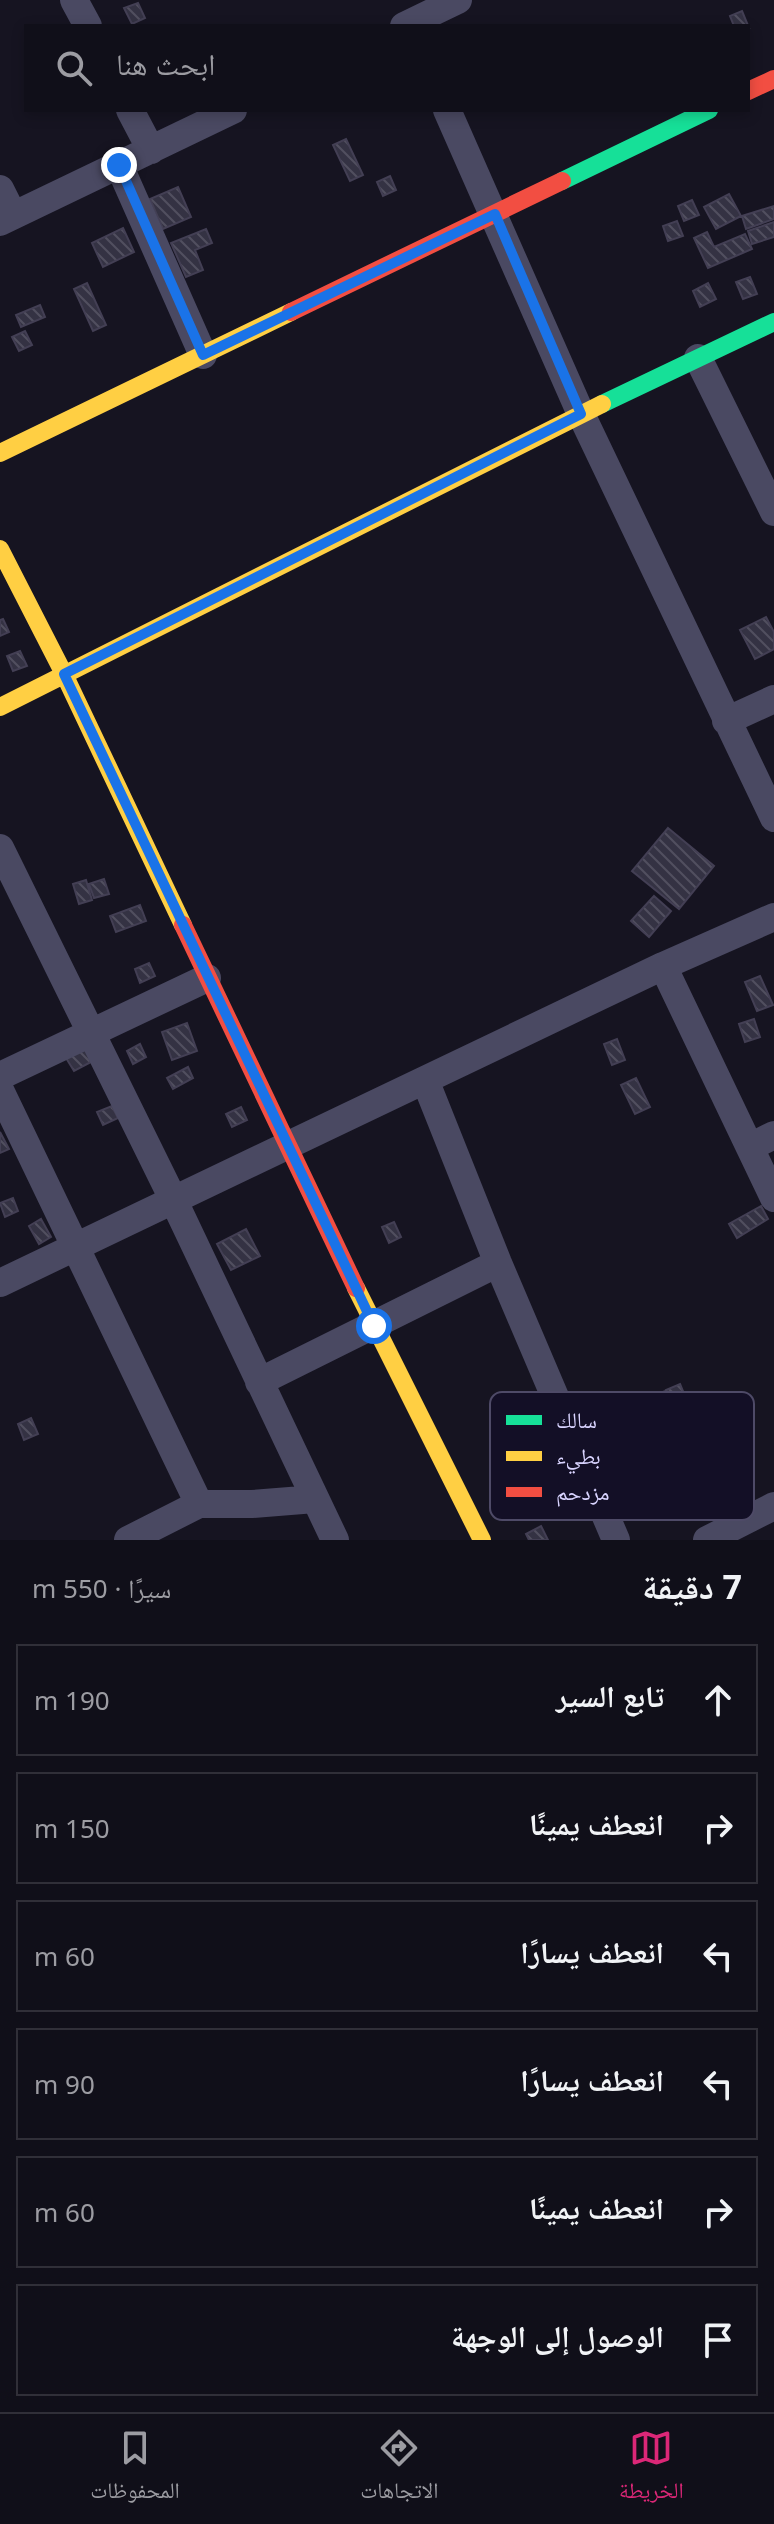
<!DOCTYPE html>
<html lang="ar">
<meta charset="utf-8">
<style>
body{margin:0;font-family:"Noto Sans","Noto Naskh Arabic",sans-serif;background:#1e1d26;color:#f1f3f6;direction:rtl}
.stop{position:absolute;width:24px;height:24px;margin:-18px;border:6px solid #1a73e8;border-radius:50%;background:#fff}
.stop.end{background:#1a73e8;border-color:#fff;box-shadow:0 2px 8px #0008}
.list{margin:0;padding:0;list-style:none}
h2{display:flex;justify-content:space-between;align-items:center;height:104px;margin:0;padding:0 32px;font-size:34px}
h2 small{font-size:26px;font-weight:400;color:#9c9ca2}
.list li{display:grid;grid-template-columns:52px 1fr auto;gap:24px;align-items:center;box-sizing:border-box;height:112px;margin:0 16px 16px;padding:0 16px;border:2px solid #302f38;border-radius:0px}
.list b{display:block;font-size:30px;white-space:nowrap}
.list em{font-size:26px;font-style:normal;color:#9c9ca2}
.icon{flex:none;width:44px;height:44px;fill:none;stroke:currentColor;stroke-width:2;stroke-linecap:round;stroke-linejoin:round}
.map{position:relative;flex:none;width:774px;height:1540px;overflow:hidden;direction:ltr}
.search{position:absolute;background:#100f19;box-shadow:0 4px 12px #0003;left:24px;right:24px;top:24px;height:88px;display:flex;align-items:center;gap:20px;box-sizing:border-box;padding:0 28px;border-radius:0px;color:#9c9ca2;font-size:30px}
.sheet{height:872px;background:#100f19}
nav{display:flex;justify-content:space-around;align-items:center;box-sizing:border-box;height:112px;border-top:2px solid #302f38;background:#100f19;font-size:22px;color:#9c9ca2}
nav a{display:grid;justify-items:center;gap:4px}
nav .on{color:#db2777}
.map>svg:first-child{display:block}
.building{fill:url(#building-back-hatch);stroke:#433f54;stroke-width:2}
.lines{fill:none;stroke-linecap:round;stroke-linejoin:round}
.street{stroke:#4a4962;stroke-width:28}
.fast{stroke:#16e098;stroke-width:18}
.slow{stroke:#ffcf43;stroke-width:18}
.jam{stroke:#f24e42;stroke-width:18}
.route{stroke:#1a73e8;stroke-width:10}
.key{fill:#130f26;stroke:#4e4a67;stroke-width:2}
.key-label{font-size:22px;fill:#d9d4ff}
</style>
<div class="map">
<svg width="774" height="1540" viewBox="0 0 774 1540">
<defs>
<pattern id="building-back-hatch" width="6" height="6" patternUnits="userSpaceOnUse" patternTransform="scale(2)"><rect width="6" height="6" fill="#343243"/><path d="M-1 5l2 2M0 0l6 6M5-1l2 2" fill="none" stroke="#514f5f"/></pattern>
</defs>
<rect width="100%" height="100%" fill="#161421"/>
<!-- building -->
<path class="building" d="M138,3l7,15 -13,6 -8,-16z
M742,11l7,17h-1v-2h-14l-4,-10z
M346,139l17,36 -13,6 -17,-36z
M390,176l6,14 -13,6 -6,-14z
M178,187l13,30 -28,12 -13,-30z
M729,194l12,22 -25,13 -12,-22z
M692,200l7,15 -15,6 -6,-15z
M774,206v13l-28,10 -4,-13z
M677,221l6,15 -15,5 -5,-15z
M774,222v15l-22,7 -4,-13z
M123,228l11,24 -31,15 -11,-24z
M206,229l6,14 -17,7 8,20 -17,7 -15,-34z
M707,232l7,15 31,-13 7,15 -44,19 -14,-30z
M750,277l7,17 -14,5 -7,-17z
M87,283l19,42 -13,6 -19,-42z
M708,283l8,16 -16,8 -7,-16z
M40,305l5,12 -24,10 -5,-12z
M25,331l7,14 -13,6 -7,-14z
M766,617l8,15v17l-19,10 -15,-29z
M3,619l6,13 -9,4v-16z
M20,651l7,15 -14,5 -6,-15z
M668,828l46,38 -35,43 -47,-38z
M104,879l5,15 -15,4 -5,-14z
M86,880l6,20 -13,4 -6,-20z
M654,896l17,15 -22,26 -18,-16z
M140,905l6,16 -30,11 -6,-16z
M149,963l6,13 -15,7 -5,-14z
M760,976l13,29 -16,6 -12,-29z
M754,1019l6,18 -15,5 -6,-18z
M187,1023l10,28 -25,9 -10,-28z
M617,1039l8,21 -13,5 -8,-21z
M140,1044l6,13 -13,7 -6,-13z
M85,1048l6,14 -17,9 -8,-13z
M188,1067l5,11 -20,11 -6,-11z
M636,1078l14,29 -15,7 -14,-29z
M112,1106l6,12 -15,7 -6,-13z
M241,1107l6,13 -15,7 -6,-13z
M0,1132l9,17 -9,4z
M13,1198l5,13 -13,6 -5,-14z
M761,1206l7,13 -31,19 -8,-14z
M41,1219l10,18 -12,7 -10,-18z
M394,1222l7,15 -12,6 -7,-16z
M246,1229l14,27 -29,14 -14,-26z
M680,1384l7,17 -13,6 -8,-17z
M665,1391l11,32 -14,5 -12,-31z
M31,1418l7,16 -14,6 -6,-16z
M541,1526l7,14h-19l-3,-6z"/>
<g class="lines">
<!-- street -->
<path class="street" d="M74,0l14,26
M404,26l54,-26
M130,110l21,40
M447,110l134,304 193,404
M119,165l84,190
M0,189l13,26
M0,222l233,-112
M698,358l76,154
M726,721l48,-22
M0,848l173,351 162,341
M663,966l111,232
M0,1076l207,-98
M425,1080l73,183 118,277
M0,1090l199,414
M750,1147l24,-12
M0,1283l663,-317 111,-49
M259,1382l239,-119
M128,1540l71,-36h53l63,-5
M707,1540l67,-34"/>
<!-- fast -->
<path class="fast" d="M562,181l147,-71
M602,404l172,-82"/>
<!-- slow -->
<path class="slow" d="M0,453l291,-141
M0,549l64,125 119,251
M0,707l602,-303
M356,1288l126,252"/>
<!-- jam -->
<path class="jam" d="M748,91l26,-12
M291,312l271,-131
M183,925l173,363"/>
</g>
<g class="lines">
<!-- route -->
<path class="route" d="M119,165l84,190 292,-141 86,200 -517,260 310,652"/>
</g>
<!-- legend -->
<rect x="490" y="1392" width="264" height="128" rx="12" class="key"/>
<rect x="506" y="1415" width="36" height="10" fill="#16e098"/>
<rect x="506" y="1451" width="36" height="10" fill="#ffcf43"/>
<rect x="506" y="1487" width="36" height="10" fill="#f24e42"/>
<g class="key-label">
<text x="556" y="1428">سالك</text>
<text x="556" y="1464">بطيء</text>
<text x="556" y="1500">مزدحم</text>
</g>
</svg>
<div class="stop" style="left:374px;top:1326px"></div>
<div class="stop end" style="left:119px;top:165px"></div>
<div class="search"><svg class="icon" aria-label="search" viewBox="0 0 24 24"><circle cx="10" cy="10" r="6"/><path d="M15 15l6 6"/></svg>ابحث هنا</div>
</div>
<section class="sheet">
<h2>7 دقيقة<small>سيرًا · 550 m</small></h2>
<ul class="list">
<li><svg class="icon" aria-label="ahead" viewBox="0 0 24 24"><path d="M12 20V5M6 11l6-6 6 6"/></svg><div><b>تابع السير</b></div><em>190 m</em></li>
<li><svg class="icon" aria-label="right" viewBox="0 0 24 24"><path d="M7 20v-9h11M14 6l5 5-5 5"/></svg><div><b>انعطف يمينًا</b></div><em>150 m</em></li>
<li><svg class="icon" aria-label="left" viewBox="0 0 24 24"><path d="M17 20v-9H6M10 6l-5 5 5 5"/></svg><div><b>انعطف يسارًا</b></div><em>60 m</em></li>
<li><svg class="icon" aria-label="left" viewBox="0 0 24 24"><path d="M17 20v-9H6M10 6l-5 5 5 5"/></svg><div><b>انعطف يسارًا</b></div><em>90 m</em></li>
<li><svg class="icon" aria-label="right" viewBox="0 0 24 24"><path d="M7 20v-9h11M14 6l5 5-5 5"/></svg><div><b>انعطف يمينًا</b></div><em>60 m</em></li>
<li><svg class="icon" aria-label="arrive" viewBox="0 0 24 24"><path d="M6 21V4h12l-3 4 3 4H6"/></svg><div><b>الوصول إلى الوجهة</b></div></li>
</ul>
</section>
<nav>
<a class="on"><svg class="icon" aria-label="map" viewBox="0 0 24 24"><path d="M3 6l6-2 6 2 6-2v14l-6 2-6-2-6 2zM9 4v14M15 6v14"/></svg>الخريطة</a>
<a><svg class="icon" aria-label="directions" viewBox="0 0 24 24"><path d="M12 3l9 9-9 9-9-9zM9 14v-3h6M13 9l2 2-2 2"/></svg>الاتجاهات</a>
<a><svg class="icon" aria-label="saved" viewBox="0 0 24 24"><path d="M7 4h10v16l-5-4-5 4z"/></svg>المحفوظات</a>
</nav>
